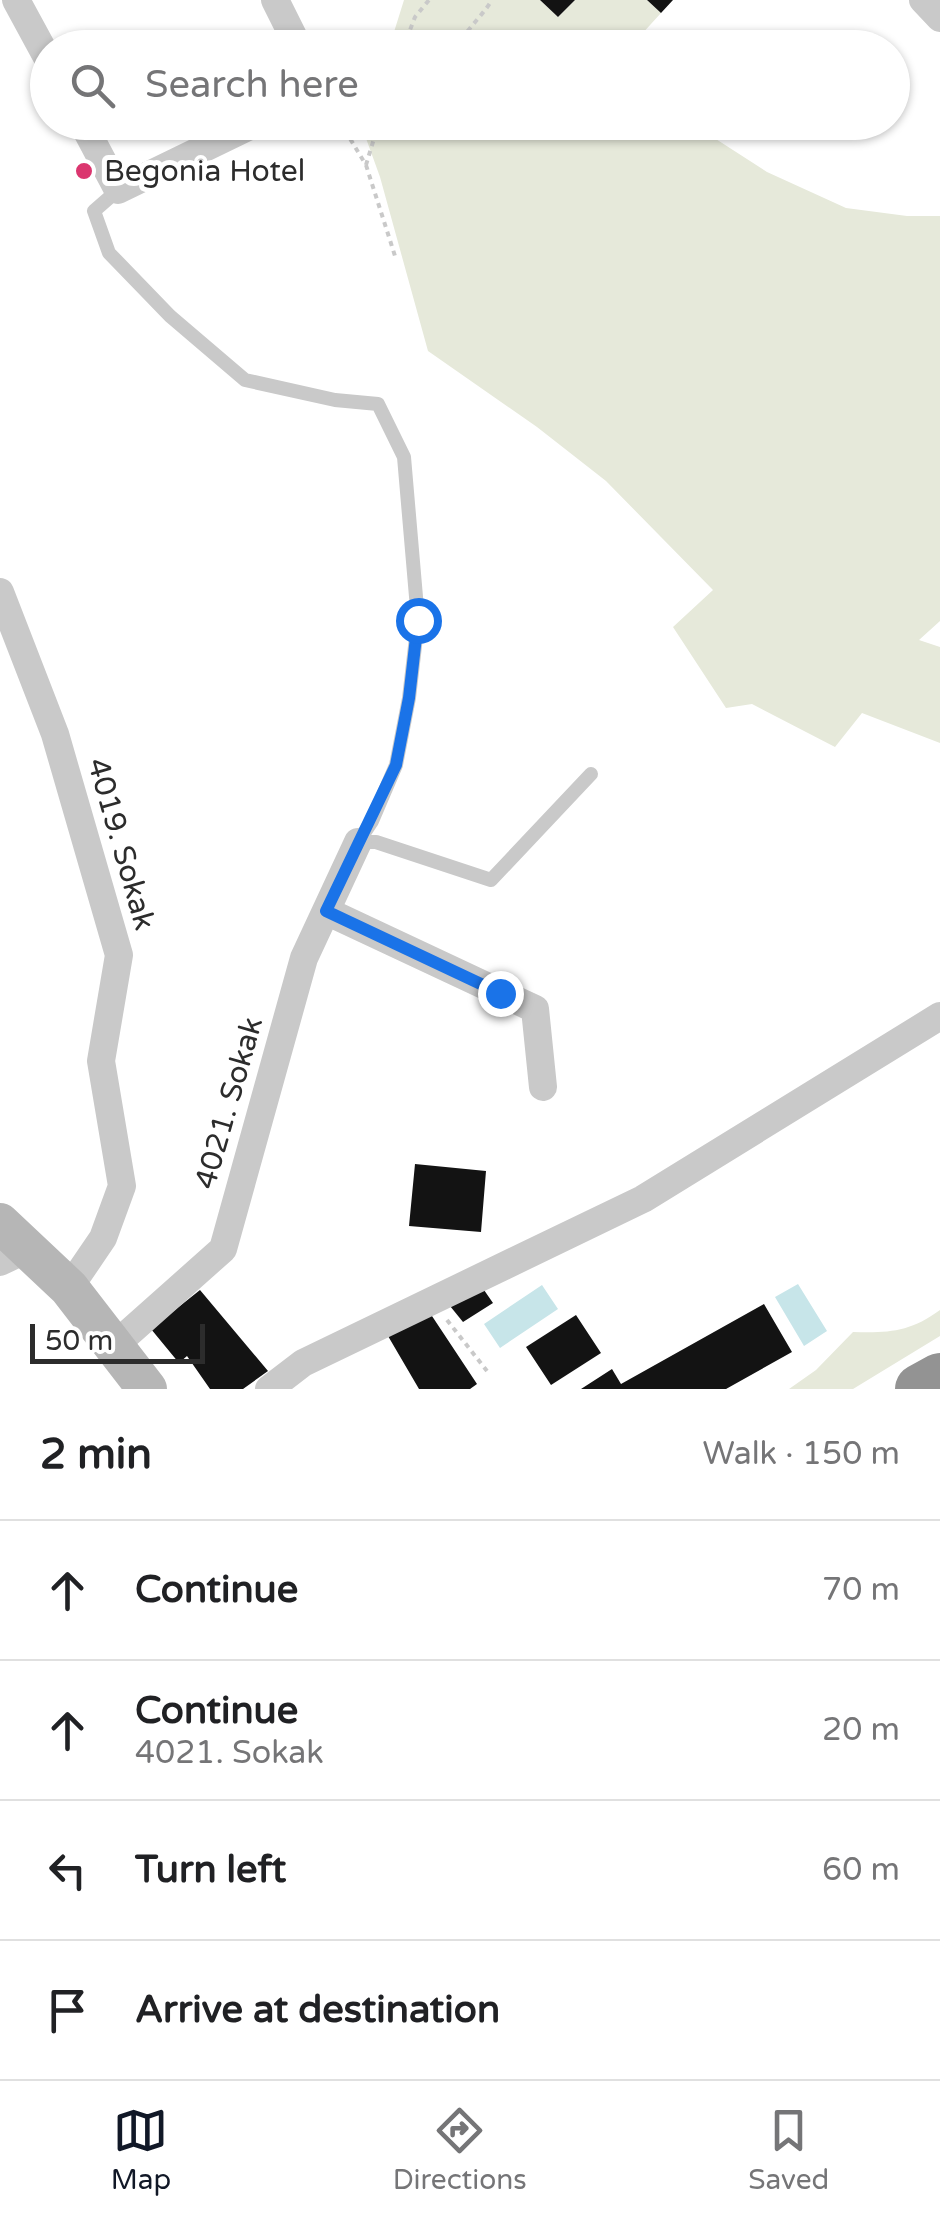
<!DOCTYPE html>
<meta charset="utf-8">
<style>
body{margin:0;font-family:"Varela Round",sans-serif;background:#f6f6f6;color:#202124}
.scale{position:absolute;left:30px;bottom:25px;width:175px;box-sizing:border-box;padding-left:10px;border:5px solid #2c2c2c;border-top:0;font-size:28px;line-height:35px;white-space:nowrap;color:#2c2c2c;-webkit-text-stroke:8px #fff;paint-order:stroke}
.stop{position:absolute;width:30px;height:30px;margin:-22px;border:8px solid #1a73e8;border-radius:50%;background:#fff}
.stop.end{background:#1a73e8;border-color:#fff;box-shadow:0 2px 10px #0008}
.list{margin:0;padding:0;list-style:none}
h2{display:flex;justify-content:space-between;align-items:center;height:130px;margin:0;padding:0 40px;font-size:42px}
h2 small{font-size:32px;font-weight:400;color:#757577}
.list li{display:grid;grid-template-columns:65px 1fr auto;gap:30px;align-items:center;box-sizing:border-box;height:140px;padding:0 40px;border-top:2px solid #e0e0e0}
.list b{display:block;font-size:38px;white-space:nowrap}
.list p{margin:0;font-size:32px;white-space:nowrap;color:#757577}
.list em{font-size:32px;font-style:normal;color:#757577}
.icon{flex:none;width:55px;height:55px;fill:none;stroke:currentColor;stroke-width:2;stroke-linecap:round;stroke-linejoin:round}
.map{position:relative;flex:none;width:940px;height:1389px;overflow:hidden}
.search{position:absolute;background:#fff;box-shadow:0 2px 8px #0004;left:30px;right:30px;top:30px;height:110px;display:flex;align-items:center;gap:25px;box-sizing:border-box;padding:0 35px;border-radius:55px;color:#757577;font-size:38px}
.sheet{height:690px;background:#fff}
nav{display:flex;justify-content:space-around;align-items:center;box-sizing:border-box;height:140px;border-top:2px solid #e0e0e0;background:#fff;font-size:28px;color:#757577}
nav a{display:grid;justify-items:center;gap:5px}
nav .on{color:#111827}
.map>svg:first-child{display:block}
.green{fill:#e6e9da}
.water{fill:#c7e5e9}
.building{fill:#131313}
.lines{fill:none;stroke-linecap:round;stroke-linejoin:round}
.path{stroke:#c9c9c9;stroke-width:4;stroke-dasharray:5 5;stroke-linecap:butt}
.lane{stroke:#c9c9c9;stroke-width:14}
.street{stroke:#c9c9c9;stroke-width:28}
.secondary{stroke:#b6b6b6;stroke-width:40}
.highway{stroke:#939393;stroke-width:50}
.route{stroke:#1a73e8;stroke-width:12}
.poi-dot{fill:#db366f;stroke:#fff;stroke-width:4}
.labels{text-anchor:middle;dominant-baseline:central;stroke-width:10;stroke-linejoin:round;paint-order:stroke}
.poi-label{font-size:30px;fill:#2c2c2c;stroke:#fff;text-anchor:start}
.street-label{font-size:30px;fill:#2c2c2c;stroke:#fff}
</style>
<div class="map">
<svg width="940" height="1389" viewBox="0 0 940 1389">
<rect width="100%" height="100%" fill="#fff"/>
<!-- green -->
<path class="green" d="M404,0h136l18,17 17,-17h72l14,13 -31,34h-132l-20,-14 -8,14 -81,1z
M365,123h326l76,49 79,36 61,8h33v405l-21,19 21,7v96l-78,-30 -27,34 -83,-43 -26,4 -53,-81 40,-37 -107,-109 -69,-54 -109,-76 -48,-174 -17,-47z
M940,1310v26l-87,53h-64l27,-19 37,-38c36,1 57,0 87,-22z"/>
<!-- water -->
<path class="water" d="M798,1284l29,47 -23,15 -29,-49z
M542,1285l16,24 -58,39 -16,-24z"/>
<!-- building -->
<path class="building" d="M540,0h35l-17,17z
M647,0h26l-12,13z
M415,1164l71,7 -5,61 -72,-6z
M200,1290l68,81 -25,18h-33l-23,-33 -8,7 -28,-34z
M484,1290l9,13 -30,19 -13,-16z
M764,1304l28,48 -66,37h-145l31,-20 9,15z
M430,1313l47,71 -7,5h-51l-31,-53z
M576,1315l25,38 -50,32 -25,-38z"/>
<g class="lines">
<!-- path -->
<path class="path" d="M403,48l12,-31 14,-17
M457,48c9,-19 24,-30 35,-48
M340,122l26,43 13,-43
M366,165l29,91
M447,1320l40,51"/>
<!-- lane -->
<path class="lane" d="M118,190l-24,21 15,42 61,63 75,64 90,20 43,4 26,53 14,163 -9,78 -13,67 -24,56 -14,21
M358,842h18l115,38 100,-106"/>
<!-- street -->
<path class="street" d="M16,0l32,59
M275,0l24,48
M923,0l17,18
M82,122l36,68 140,-68
M0,592l55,142 64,221 -18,106 21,125 -19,52 -34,50
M326,911l209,98 8,78
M0,1262l27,-13
M114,1346l109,-97 81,-291 54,-116
M269,1389l34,-26 340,-164 297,-183"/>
<!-- secondary -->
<path class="secondary" d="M0,1223l69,65 78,101"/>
<!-- highway -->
<path class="highway" d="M920,1389l20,-11"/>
</g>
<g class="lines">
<!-- route -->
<path class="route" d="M418,620l-9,78 -13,67 -70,146 174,82"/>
</g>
<!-- markers -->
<circle class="poi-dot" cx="84" cy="171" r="10"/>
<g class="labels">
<!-- poi labels -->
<g class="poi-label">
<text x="104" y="171">Begonia Hotel</text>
</g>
<!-- street labels -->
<g class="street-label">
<text transform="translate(121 844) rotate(74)">4019. Sokak</text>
<text transform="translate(229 1103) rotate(-74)">4021. Sokak</text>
</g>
</g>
</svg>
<div class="scale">50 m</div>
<div class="stop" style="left:418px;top:620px"></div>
<div class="stop end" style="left:500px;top:993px"></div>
<div class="search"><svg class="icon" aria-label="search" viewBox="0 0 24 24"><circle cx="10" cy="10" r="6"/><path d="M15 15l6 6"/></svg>Search here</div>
</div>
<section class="sheet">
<h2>2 min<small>Walk · 150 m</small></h2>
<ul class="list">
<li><svg class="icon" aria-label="ahead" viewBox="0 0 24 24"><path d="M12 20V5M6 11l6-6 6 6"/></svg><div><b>Continue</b></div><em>70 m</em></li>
<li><svg class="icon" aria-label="ahead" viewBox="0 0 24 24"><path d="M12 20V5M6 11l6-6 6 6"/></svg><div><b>Continue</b><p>4021. Sokak</p></div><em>20 m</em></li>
<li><svg class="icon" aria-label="left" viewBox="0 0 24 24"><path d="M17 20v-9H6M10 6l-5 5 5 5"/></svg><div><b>Turn left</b></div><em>60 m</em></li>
<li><svg class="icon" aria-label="arrive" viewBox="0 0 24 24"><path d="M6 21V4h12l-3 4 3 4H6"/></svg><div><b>Arrive at destination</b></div></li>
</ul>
</section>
<nav>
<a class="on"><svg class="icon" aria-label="map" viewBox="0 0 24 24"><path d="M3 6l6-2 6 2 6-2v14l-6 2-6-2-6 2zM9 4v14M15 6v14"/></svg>Map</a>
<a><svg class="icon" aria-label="directions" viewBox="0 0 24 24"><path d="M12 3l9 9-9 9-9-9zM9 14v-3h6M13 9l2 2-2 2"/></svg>Directions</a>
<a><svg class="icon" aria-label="saved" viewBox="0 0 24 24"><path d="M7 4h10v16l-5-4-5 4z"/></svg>Saved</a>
</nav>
